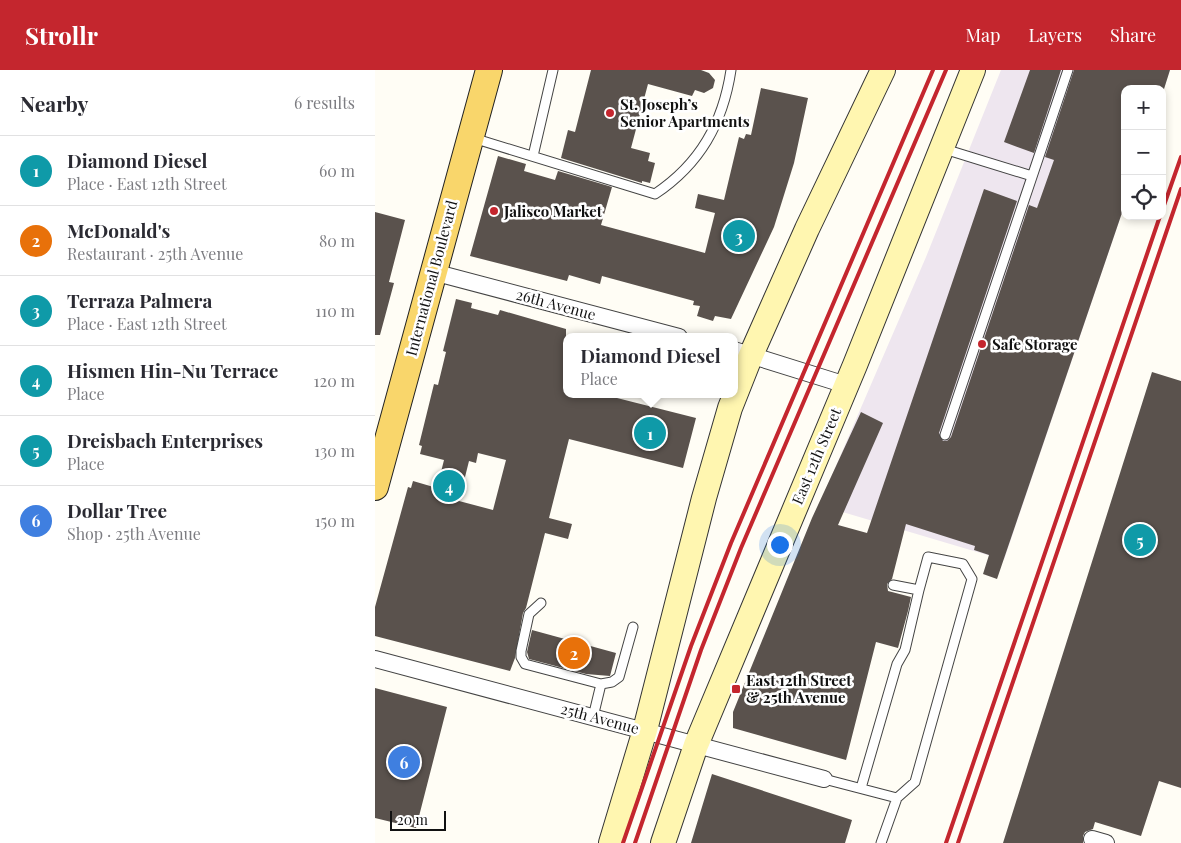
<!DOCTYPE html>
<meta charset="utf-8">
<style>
body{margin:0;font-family:"Playfair Display",serif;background:#f2f2f3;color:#2b2b33}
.controls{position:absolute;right:15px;top:15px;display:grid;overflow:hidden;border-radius:10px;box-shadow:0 2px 8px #0003}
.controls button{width:45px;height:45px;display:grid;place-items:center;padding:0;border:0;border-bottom:1px solid #e1e1e2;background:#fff;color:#2b2b33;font:25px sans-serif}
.scale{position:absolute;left:15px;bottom:12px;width:56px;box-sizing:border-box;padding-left:5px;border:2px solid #111;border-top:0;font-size:14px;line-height:18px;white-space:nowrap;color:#111;-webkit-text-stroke:4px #fff;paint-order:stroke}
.you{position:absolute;left:404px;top:474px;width:18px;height:18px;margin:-12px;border:4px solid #fff;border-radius:50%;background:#1a73e8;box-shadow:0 0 0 8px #1a73e833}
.badge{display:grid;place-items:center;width:32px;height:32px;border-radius:50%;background:#c4262e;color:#fff;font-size:16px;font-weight:700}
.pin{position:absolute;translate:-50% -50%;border:2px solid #fff;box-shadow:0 1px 5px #0006}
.popup{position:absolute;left:188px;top:263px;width:175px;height:65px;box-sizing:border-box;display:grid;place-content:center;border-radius:10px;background:#fff;filter:drop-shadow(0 1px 4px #0005);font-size:16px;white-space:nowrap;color:#7c7c81}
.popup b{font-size:19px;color:#2b2b33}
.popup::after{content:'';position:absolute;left:50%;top:100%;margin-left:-10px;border:10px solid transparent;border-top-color:#fff}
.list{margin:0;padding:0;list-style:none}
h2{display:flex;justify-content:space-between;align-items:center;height:65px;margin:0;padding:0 20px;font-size:21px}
h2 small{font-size:16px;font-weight:400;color:#7c7c81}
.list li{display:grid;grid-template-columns:32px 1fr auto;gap:15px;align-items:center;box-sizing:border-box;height:70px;padding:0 20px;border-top:1px solid #e1e1e2}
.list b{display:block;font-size:19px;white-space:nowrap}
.list p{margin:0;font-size:16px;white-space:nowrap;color:#7c7c81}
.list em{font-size:16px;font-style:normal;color:#7c7c81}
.icon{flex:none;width:28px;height:28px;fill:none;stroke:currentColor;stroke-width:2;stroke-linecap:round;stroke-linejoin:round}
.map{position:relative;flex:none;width:806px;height:773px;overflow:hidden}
header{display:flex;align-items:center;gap:30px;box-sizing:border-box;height:70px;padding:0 25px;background:#c4262e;color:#fff}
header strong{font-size:24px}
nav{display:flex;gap:28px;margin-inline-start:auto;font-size:18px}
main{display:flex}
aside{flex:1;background:#fff}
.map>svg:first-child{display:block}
.industrial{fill:#eee6ef}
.building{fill:#5a524d;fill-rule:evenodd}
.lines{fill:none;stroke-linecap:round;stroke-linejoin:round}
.lane-casing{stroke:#444;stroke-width:11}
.street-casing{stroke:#444;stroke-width:18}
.secondary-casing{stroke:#333;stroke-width:26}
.primary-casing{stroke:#222;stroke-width:28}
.lane{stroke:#fff;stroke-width:9}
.street{stroke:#fff;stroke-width:16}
.secondary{stroke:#fff6b0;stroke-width:24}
.primary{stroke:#f9d66b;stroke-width:26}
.rail{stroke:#c4262e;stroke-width:4}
.poi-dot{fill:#c4262e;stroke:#fff;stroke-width:2}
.labels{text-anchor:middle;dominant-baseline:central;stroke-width:5;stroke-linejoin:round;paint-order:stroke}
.poi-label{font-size:15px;font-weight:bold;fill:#111;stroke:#fff;text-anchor:start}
.street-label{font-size:15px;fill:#111;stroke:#fff}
</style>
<header>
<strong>Strollr</strong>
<nav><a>Map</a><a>Layers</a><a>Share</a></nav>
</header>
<main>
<aside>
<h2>Nearby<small>6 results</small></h2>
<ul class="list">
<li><span class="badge" style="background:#0f9aa8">1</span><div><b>Diamond Diesel</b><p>Place · East 12th Street</p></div><em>60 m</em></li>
<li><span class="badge" style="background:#e8710a">2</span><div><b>McDonald's</b><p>Restaurant · 25th Avenue</p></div><em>80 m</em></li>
<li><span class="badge" style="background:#0f9aa8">3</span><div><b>Terraza Palmera</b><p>Place · East 12th Street</p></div><em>110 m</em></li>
<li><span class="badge" style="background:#0f9aa8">4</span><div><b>Hismen Hin-Nu Terrace</b><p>Place</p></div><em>120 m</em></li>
<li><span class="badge" style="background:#0f9aa8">5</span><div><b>Dreisbach Enterprises</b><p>Place</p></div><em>130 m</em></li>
<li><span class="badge" style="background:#3f7fe0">6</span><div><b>Dollar Tree</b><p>Shop · 25th Avenue</p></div><em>150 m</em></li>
</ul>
</aside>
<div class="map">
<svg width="806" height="773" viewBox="0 0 806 773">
<rect width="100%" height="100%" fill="#fffdf5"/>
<!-- industrial -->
<path class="industrial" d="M626,0h169l-8,24v-5h-37v115l-121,356 -185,-55 107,-248z"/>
<!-- building -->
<path class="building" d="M216,0h110l8,3 6,7 -2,8 -9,5 -9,-3 -3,6 -44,-12 -17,64 19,5 -2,8 7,2 -5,20 -8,-2v2l-81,-25 7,-28 7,2z
M655,0h31l-27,83 -30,-11z
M699,0h96l-6,19h-39v115l-128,375 -14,-5 6,-19 -15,-5 1,-4 -69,-22 -14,55 -5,5 1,7 23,6 -3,14 -10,37 -22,-6 -30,118 -113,-32v-16l79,-194 49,-106 22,11 -45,102 29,8 117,-344 33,12 -78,232 4,8h4l4,-4 78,-232 8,3 17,-48 -9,-3z
M386,18l47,10 -14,65 -20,64 -43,92 -16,-3 -2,5 -16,-5 3,-10 -7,-1 1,-4 -92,-25 -2,8 -31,-9 -2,6 -97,-25 28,-100 28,8 -2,7 31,9 3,-9 54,16 -11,38 104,28 10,-40 -20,-5 3,-14 26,6 15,-63 5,2 2,-5 5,1z
M0,142l30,8 -16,62 5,1 -14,52h-5z
M81,229l16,4 -1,5 27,7 2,-5 66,19v65h52l-1,4 79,20 -13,50 -114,-29 -20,79 23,6 -4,15 -23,-6 -19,75 -3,5 -8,45 -5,13 -135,-35v-29l33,-120 3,1 2,-7 24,7 7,-28 -24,-6 2,-8 -3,-1 15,-61 4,1 8,-33 -3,-1zM103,383l28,7 -13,50 -34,-9 10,-40 7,2z
M777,302l29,9v407l-22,-7 -18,55 -46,-14 -2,7 -8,3 -2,4v7h-80z
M157,560l84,23 -6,23 -24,-2 -57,-15 -2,-7z
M0,618l72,19 -31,121 -41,-10z
M337,704l140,46 -7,23h-154z"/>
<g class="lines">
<!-- lane casing -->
<g class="lane-casing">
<path id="lane" d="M98,68l182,56c45,-30 68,-71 76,-124
M566,78l91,28
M158,86l20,-86
M570,365l123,-365
M518,515l26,5 9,-33 35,7 9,15 -57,203 -18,16
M166,533l-12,11 -8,37v6l4,7 76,20 11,-2 7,-5 14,-50
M218,647l8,-33
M449,709l73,19 -16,45
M486,718l36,-124 8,-14 14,-60"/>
</g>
<!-- street casing -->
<g class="street-casing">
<path id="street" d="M58,202l246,65
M359,280l112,35
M0,589l449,120
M717,769l14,4"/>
</g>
<!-- secondary casing -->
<g class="secondary-casing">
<path id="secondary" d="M236,773l34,-113 59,-232 26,-90 21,-53 56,-126 76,-159
M288,773l33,-98 159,-380 118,-295"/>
</g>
<!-- primary casing -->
<g class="primary-casing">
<path id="primary" d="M0,417l114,-417"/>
</g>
<!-- lane -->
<use href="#lane" class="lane"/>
<!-- street -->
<use href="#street" class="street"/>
<!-- secondary -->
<use href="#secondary" class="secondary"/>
<!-- primary -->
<use href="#primary" class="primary"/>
<!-- rail -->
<path class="rail" d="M787,141l19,-54
M248,773l68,-197 40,-103 202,-473
M260,773l66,-193 40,-102 205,-478
M571,773l214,-627
M583,773l223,-654"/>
</g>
<!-- markers -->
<g class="poi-dot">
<circle cx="235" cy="43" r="5"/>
<circle cx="119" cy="141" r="5"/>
<circle cx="607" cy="274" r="5"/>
<rect x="356" y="614" width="10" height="10" rx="2.5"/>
</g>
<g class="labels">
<!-- poi labels -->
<g class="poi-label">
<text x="245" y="34">St. Joseph’s<tspan x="245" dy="17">Senior Apartments</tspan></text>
<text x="129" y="141">Jalisco Market</text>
<text x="617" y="274">Safe Storage</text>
<text x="371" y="610">East 12th Street<tspan x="371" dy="17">&amp; 25th Avenue</tspan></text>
</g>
<!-- street labels -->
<g class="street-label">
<text transform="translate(56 208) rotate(-75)">International Boulevard</text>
<text transform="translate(181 234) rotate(15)">26th Avenue</text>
<text transform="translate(441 386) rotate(-67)">East 12th Street</text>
<text transform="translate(225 648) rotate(15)">25th Avenue</text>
</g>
</g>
</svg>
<div class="controls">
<button>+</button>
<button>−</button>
<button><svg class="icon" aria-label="locate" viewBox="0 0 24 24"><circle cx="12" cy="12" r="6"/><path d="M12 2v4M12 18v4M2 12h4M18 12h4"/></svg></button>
</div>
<div class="scale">20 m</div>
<div class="you"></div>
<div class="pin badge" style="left:275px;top:363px;background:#0f9aa8">1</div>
<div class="popup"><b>Diamond Diesel</b>Place</div>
<div class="pin badge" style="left:199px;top:583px;background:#e8710a">2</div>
<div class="pin badge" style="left:364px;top:166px;background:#0f9aa8">3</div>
<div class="pin badge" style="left:74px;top:416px;background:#0f9aa8">4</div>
<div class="pin badge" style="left:765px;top:470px;background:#0f9aa8">5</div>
<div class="pin badge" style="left:29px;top:692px;background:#3f7fe0">6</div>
</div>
</main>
